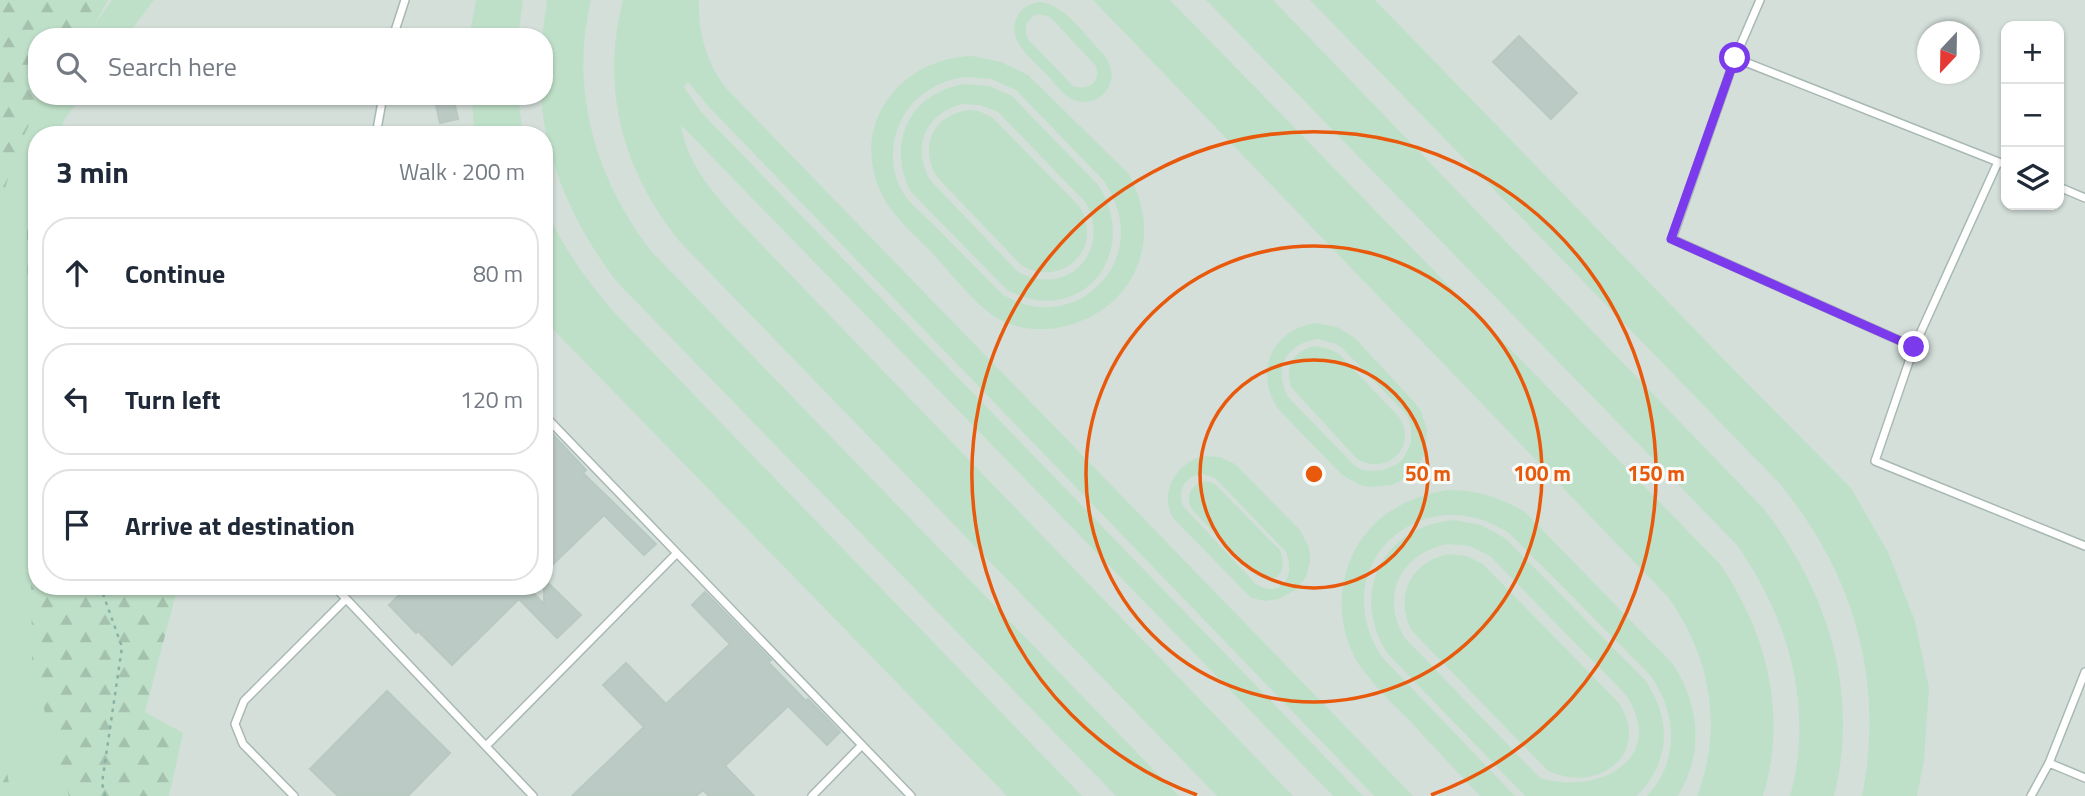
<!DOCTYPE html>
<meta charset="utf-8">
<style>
body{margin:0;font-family:"Titillium Web",sans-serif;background:#f6f6f7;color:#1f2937}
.controls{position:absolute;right:21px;top:21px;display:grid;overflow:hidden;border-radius:14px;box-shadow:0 2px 5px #0004}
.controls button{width:63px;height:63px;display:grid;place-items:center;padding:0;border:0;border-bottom:2px solid #e0e1e3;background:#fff;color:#1f2937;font:35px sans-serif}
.compass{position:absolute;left:1917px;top:21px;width:63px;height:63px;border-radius:50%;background:#fff;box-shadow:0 2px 5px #0004;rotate:202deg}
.stop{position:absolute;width:21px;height:21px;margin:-16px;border:5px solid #7c3aed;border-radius:50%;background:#fff}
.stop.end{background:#7c3aed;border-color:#fff;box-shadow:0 2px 7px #0008}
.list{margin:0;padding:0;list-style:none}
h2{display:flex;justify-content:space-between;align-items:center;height:91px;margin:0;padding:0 28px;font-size:30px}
h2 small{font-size:23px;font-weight:400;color:#747a83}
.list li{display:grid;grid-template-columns:46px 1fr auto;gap:21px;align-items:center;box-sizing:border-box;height:112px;margin:0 14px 14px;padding:0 14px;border:2px solid #e0e1e3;border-radius:28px}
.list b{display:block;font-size:26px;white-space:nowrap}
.list em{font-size:23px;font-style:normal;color:#747a83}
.icon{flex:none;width:38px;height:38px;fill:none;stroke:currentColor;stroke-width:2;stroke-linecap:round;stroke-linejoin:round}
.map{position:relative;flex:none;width:2085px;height:796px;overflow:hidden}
.search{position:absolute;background:#fff;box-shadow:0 2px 5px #0004;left:28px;top:28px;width:525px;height:77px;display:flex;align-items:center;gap:18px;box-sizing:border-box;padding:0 24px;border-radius:28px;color:#747a83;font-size:26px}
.panel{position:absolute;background:#fff;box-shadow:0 2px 5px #0004;left:28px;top:126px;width:525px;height:469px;border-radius:28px}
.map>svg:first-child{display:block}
.built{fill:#d4dfda;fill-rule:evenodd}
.forest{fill:url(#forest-firs)}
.pitch{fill:#bfe0c8;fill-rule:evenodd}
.building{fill:#bbcac4;stroke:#b8c9c2;stroke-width:2}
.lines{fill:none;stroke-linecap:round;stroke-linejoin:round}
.lane-casing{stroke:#a8b8b2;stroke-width:10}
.path{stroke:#86b3a5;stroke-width:2.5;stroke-dasharray:3.5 5;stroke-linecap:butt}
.lane{stroke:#fff;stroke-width:7}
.route{stroke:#7c3aed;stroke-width:9}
.ring{fill:none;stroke:#e8590c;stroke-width:3.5}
.centre{fill:#e8590c;stroke:#f7fbf9;stroke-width:3.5}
.ring-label{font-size:21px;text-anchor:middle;font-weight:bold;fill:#e8590c;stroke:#f7fbf9;stroke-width:6;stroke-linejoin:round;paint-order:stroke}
</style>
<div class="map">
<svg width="2085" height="796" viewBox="0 0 2085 796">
<defs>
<pattern id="forest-firs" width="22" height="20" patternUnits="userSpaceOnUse" patternTransform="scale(1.75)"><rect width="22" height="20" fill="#bfe0c8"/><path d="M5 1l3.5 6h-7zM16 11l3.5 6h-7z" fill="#a4c1ad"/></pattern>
</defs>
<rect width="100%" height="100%" fill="#e6efeb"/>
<!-- built -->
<path class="built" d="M0,0h2085v796h-2037zM2006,26h53v179h-53zM1927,32h42v42h-42zM37,37h507v59h-507zM37,135h507v451h-507z"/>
<!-- forest -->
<path class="forest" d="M0,0h108l-20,37h-51v59h20l-20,39v451h141l-33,126 38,21 -14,63h-169z"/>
<!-- pitch -->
<path class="pitch" d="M112,0h42l-28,37h-40z
M476,0h47l-5,37h-49z
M547,0h44c-22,90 5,180 61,252l527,544h-63l-500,-515c-41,-55 -70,-116 -75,-185h3v-59h-2z
M623,0h76c-1,33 7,61 27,88l687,708h-39l-666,-690 -20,-24 -4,5 17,25 662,684h-30l-652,-671c6,37 28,63 52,90l560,581h-76l-537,-554c-57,-71 -80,-152 -57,-242z
M1093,0h77l550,564c47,69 68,151 43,232h-66c27,-69 13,-140 -29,-199z
M1206,0h67l491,509c64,83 96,183 70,287h-44c25,-89 -2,-179 -54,-252z
M1310,0h65l365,376 111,112 37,64 27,69 14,67 -5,72 -7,36h-55c23,-116 -8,-221 -82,-312z
M1040,2c24,1 49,38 66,55 6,10 8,21 2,31 -7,12 -21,17 -34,12 -11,-4 -19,-17 -28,-26 -14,-15 -42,-35 -28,-59 4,-8 13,-12 22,-13zM1039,14l11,3 46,49c5,16 -7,25 -23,20l-45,-47 -2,-5v-10l7,-8z
M972,56l29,6 27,13 100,98c20,35 23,76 0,111 -29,43 -98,62 -141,27 -20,-16 -37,-39 -55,-58 -19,-20 -43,-39 -53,-65 -28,-68 24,-130 93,-132zM965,77l26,2 25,11 88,91c10,16 17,33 17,51 0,44 -39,79 -82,75 -13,-1 -24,-6 -36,-12 -23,-23 -45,-46 -68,-69 -10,-10 -23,-20 -31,-32 -15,-22 -14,-55 -1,-77 14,-24 36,-36 62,-40z
M965,84l25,2 22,10 87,90c42,68 -18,143 -92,104l-97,-99c-24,-50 1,-99 55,-107zM962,104l18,1 18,7 88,91c26,49 -19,95 -68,69l-87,-91c-20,-32 -7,-67 31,-77z
M43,96h39l-17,23 -8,16h-20v48l-10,45 5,432 22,89 15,47h-57l-2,-6 -10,-60v-526l17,-54z
M472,96h46l5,39h-49z
M971,110l8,1 14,7 87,89c24,41 -16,81 -58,59l-85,-89c-19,-31 -3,-64 34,-67z
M544,204c16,40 41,74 69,107l469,485h-75l-463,-476z
M1316,323l21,4 18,11 60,65 6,8 6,19 -1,19 -4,10 -12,15 -8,6 -10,5 -21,2 -11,-2 -18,-10 -63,-65c-26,-38 -8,-80 37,-87zM1318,339l18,5 7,5 63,65 3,6 2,8v15l-7,14 -5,6 -15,7 -16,1 -8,-2 -7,-5 -64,-66c-17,-28 -3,-55 29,-59z
M1318,346l14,4 7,4 61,64c17,30 -13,58 -43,41l-66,-72c-7,-21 4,-39 27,-41z
M1203,456l17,1 15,7 65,66 8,15 2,8v8l-4,16 -9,12 -18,10 -14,2 -14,-3 -78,-80c-14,-26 3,-55 30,-62zM1203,474l12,4 71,74c10,25 -5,47 -30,32l-73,-78c-6,-17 2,-30 20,-32z
M1206,481l9,3 65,66c8,20 -2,37 -24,25l-63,-64c-9,-14 -3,-27 13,-30z
M1449,490c28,0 51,7 76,22l148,152c27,42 31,89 5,132h-31c33,-34 30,-84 3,-121l-141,-142c-89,-58 -186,35 -127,124l133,139h-35c-24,-25 -47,-50 -70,-75 -15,-15 -31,-30 -44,-47 -30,-36 -32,-92 -7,-131 21,-32 53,-48 90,-53z
M1454,520l27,5 24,13 140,142c27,39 26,81 -8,116h-112l-138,-143c-38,-61 -4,-127 67,-133zM1447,544l23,2 20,10 136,139c41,62 -24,101 -86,83l-136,-141c-24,-43 -3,-83 43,-93z
M1449,554l18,2 16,8 135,138c35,50 -20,94 -71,68l-135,-139c-18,-35 -2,-69 37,-77z"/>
<!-- building -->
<path class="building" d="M1519,36l58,57 -26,26 -58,-57z
M434,96h19l5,23 -18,4z
M544,425l42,45 -3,3 73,71 -12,11 -40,-40 -60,58z
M544,579l37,36 -24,23 -38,-39 -67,66 -34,-34 -2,2 -27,-28 19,-19h124l-3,3 15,15z
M705,592l66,68 -3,2 38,39 2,-2 32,33 -13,13 -39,-39 -63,60 29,30h-45l-6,-6 -7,6h-124l72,-69 -41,-42 23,-22 40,41 64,-60 -38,-39z
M387,691l63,62 -42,43h-70l-28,-27z"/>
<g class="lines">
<!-- lane casing -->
<g class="lane-casing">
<path id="lane" d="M1760,0l-25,58 -63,181 242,108
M393,37l12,-37
M1735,58l271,107
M376,135l7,-39
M1998,162l-84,185 -39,114 210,85
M2059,187l26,11
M544,415l367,381
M334,586l199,210
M486,746l191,-193
M2049,763l36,15
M294,796l-51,-52 -8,-20 9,-23 102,-102
M812,796l50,-51
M2031,796l18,-33 36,-91"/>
</g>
<!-- path -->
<path class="path" d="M105,796l-3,-13 20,-136 -19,-53 6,-8"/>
<!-- lane -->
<use href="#lane" class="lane"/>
</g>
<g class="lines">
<!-- route -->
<path class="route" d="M1735,58l-64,181 243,108"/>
</g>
<!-- distance rings -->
<g class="ring">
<circle cx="1314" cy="474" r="114"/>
<circle cx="1314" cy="474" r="228"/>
<path d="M1197 795A342 342 0 1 1 1431 795"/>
</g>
<circle cx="1314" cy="474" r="10" class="centre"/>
<g class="ring-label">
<text x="1428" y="481">50 m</text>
<text x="1542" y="481">100 m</text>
<text x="1656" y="481">150 m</text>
</g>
</svg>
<div class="controls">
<button>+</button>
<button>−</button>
<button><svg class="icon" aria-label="layers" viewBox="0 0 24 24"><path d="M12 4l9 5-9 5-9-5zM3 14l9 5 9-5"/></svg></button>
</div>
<svg class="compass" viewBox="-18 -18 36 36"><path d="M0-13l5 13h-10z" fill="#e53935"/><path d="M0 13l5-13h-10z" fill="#747a83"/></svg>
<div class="stop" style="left:1735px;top:58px"></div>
<div class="stop end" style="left:1914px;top:347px"></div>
<div class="search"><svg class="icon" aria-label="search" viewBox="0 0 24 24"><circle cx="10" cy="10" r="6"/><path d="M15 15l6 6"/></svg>Search here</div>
<section class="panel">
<h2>3 min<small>Walk · 200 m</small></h2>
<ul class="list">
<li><svg class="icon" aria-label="ahead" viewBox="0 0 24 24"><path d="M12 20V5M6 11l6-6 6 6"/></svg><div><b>Continue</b></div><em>80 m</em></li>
<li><svg class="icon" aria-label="left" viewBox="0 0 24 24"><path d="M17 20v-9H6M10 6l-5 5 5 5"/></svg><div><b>Turn left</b></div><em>120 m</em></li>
<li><svg class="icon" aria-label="arrive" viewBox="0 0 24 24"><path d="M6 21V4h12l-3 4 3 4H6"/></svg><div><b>Arrive at destination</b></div></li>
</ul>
</section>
</div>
